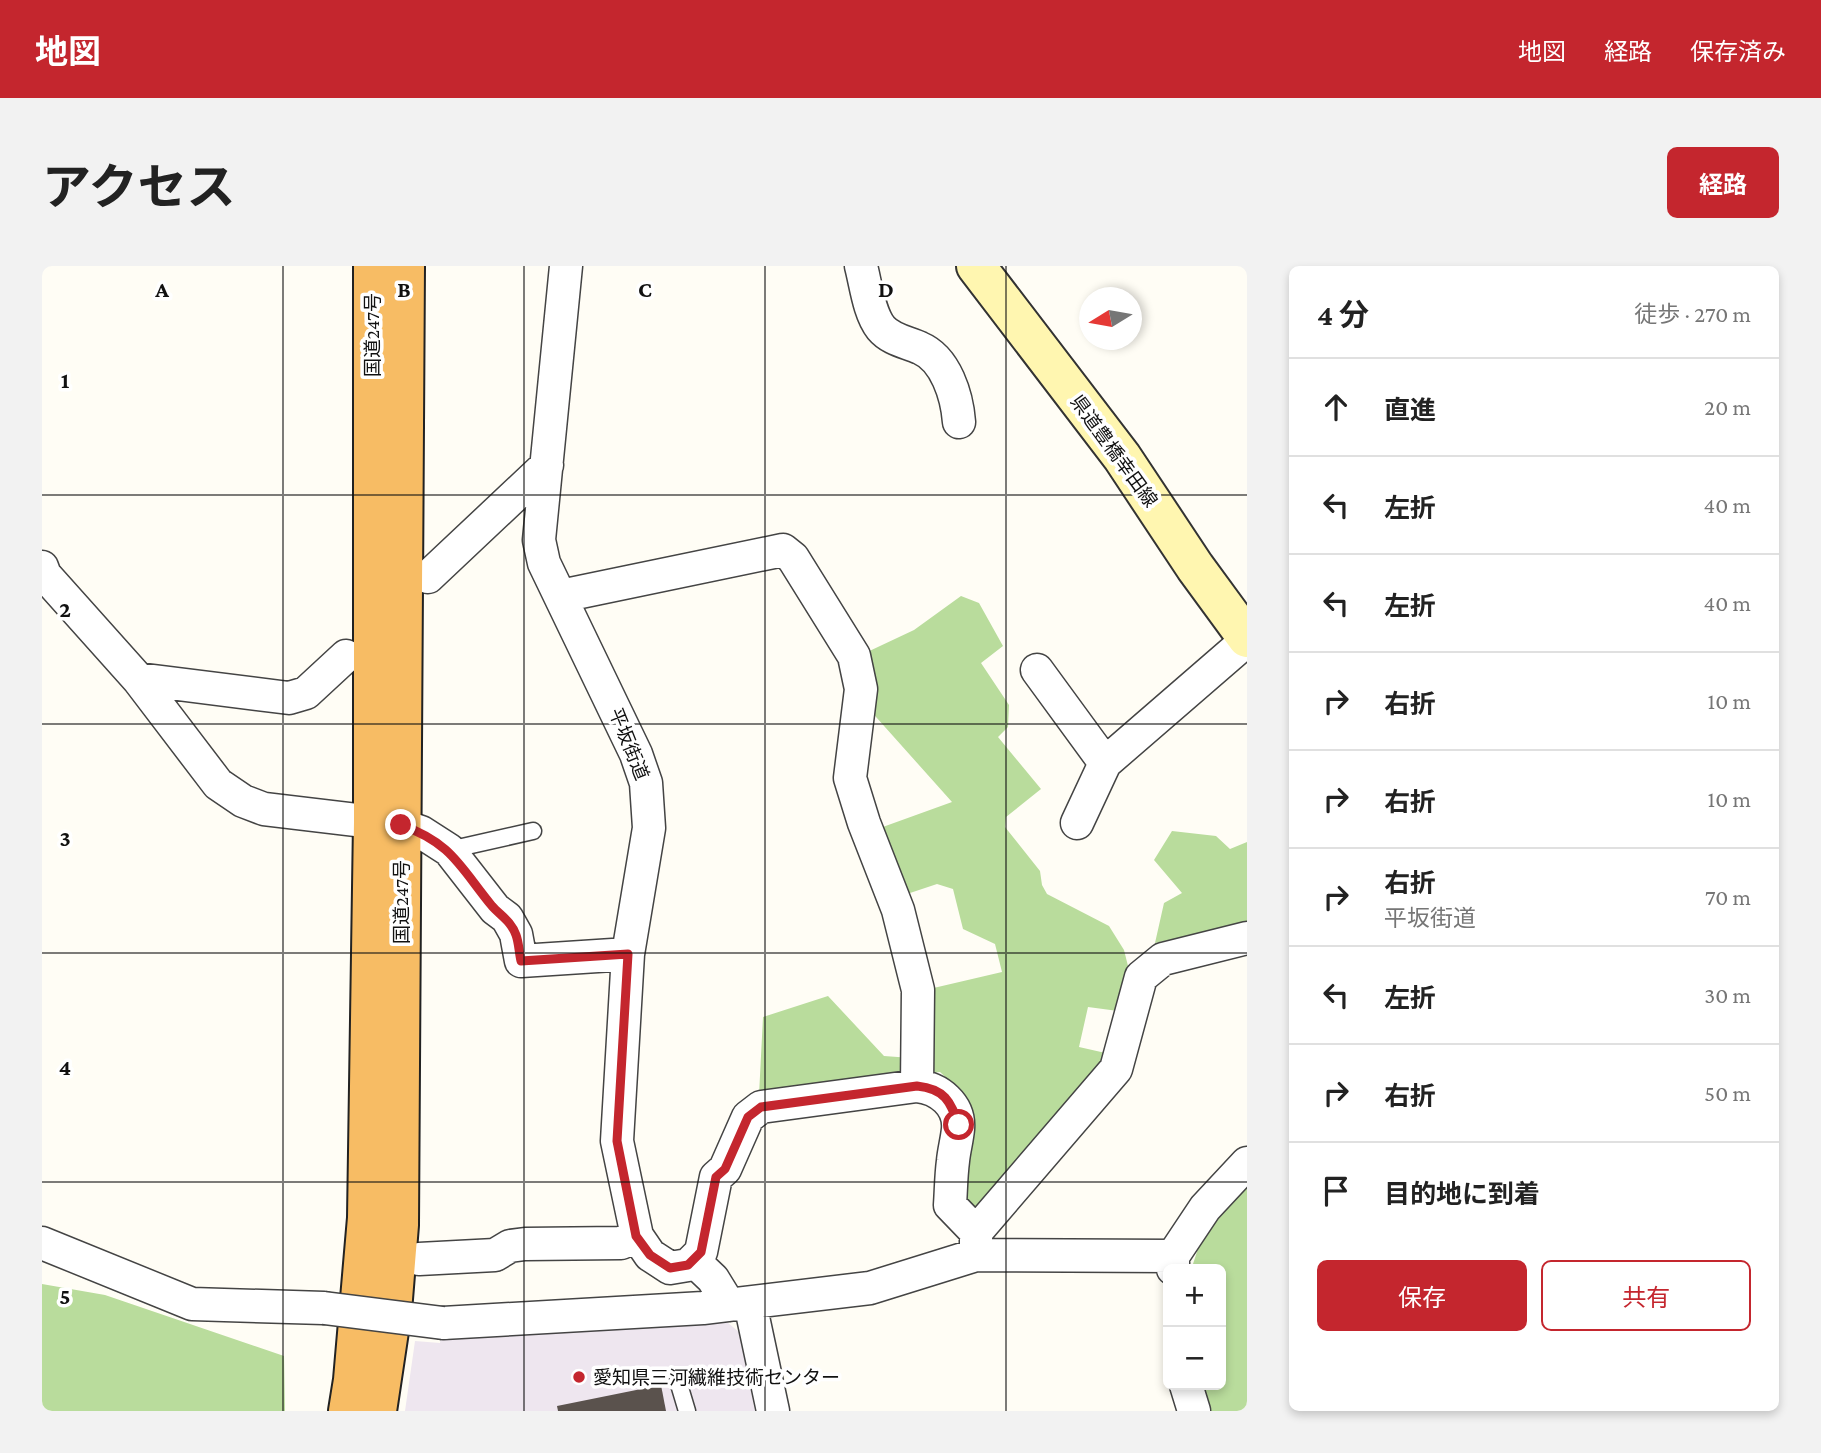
<!DOCTYPE html>
<html lang="ja">
<meta charset="utf-8">
<style>
body{margin:0;font-family:"Crimson Pro","Noto Sans JP",serif;background:#f2f2f2;color:#222}
.controls{position:absolute;right:21px;bottom:21px;display:grid;overflow:hidden;border-radius:10px;box-shadow:0 4px 10px #0003}
.controls button{width:63px;height:63px;display:grid;place-items:center;padding:0;border:0;border-bottom:2px solid #e0e0e0;background:#fff;color:#222;font:35px sans-serif}
.compass{position:absolute;left:1037px;top:21px;width:63px;height:63px;border-radius:50%;background:#fff;box-shadow:0 4px 10px #0003;rotate:259deg}
.stop{position:absolute;width:21px;height:21px;margin:-16px;border:5px solid #c4262e;border-radius:50%;background:#fff}
.stop.end{background:#c4262e;border-color:#fff;box-shadow:0 2px 7px #0008}
.list{margin:0;padding:0;list-style:none}
h2{display:flex;justify-content:space-between;align-items:center;height:91px;margin:0;padding:0 28px;font-size:30px}
h2 small{font-size:23px;font-weight:400;color:#767676}
.list li{display:grid;grid-template-columns:46px 1fr auto;gap:21px;align-items:center;box-sizing:border-box;height:98px;padding:0 28px;border-top:2px solid #e0e0e0}
.list b{display:block;font-size:26px;white-space:nowrap}
.list p{margin:0;font-size:23px;white-space:nowrap;color:#767676}
.list em{font-size:23px;font-style:normal;color:#767676}
.actions{display:flex;gap:14px;padding:21px 28px}
.actions a{flex:1;padding:16px 0;border:2px solid #c4262e;border-radius:10px;text-align:center;font-size:24px;color:#c4262e}
.actions .main{background:#c4262e;color:#fff}
.icon{flex:none;width:38px;height:38px;fill:none;stroke:currentColor;stroke-width:2;stroke-linecap:round;stroke-linejoin:round}
.map{position:relative;flex:none;width:1205px;height:1145px;overflow:hidden;border-radius:10px}
header{display:flex;align-items:center;gap:42px;box-sizing:border-box;height:98px;padding:0 35px;background:#c4262e;color:#fff}
header strong{font-size:33px}
nav{display:flex;gap:38px;margin-inline-start:auto;font-size:24px}
.intro{display:flex;align-items:center;justify-content:space-between;box-sizing:border-box;height:168px;padding:0 42px}
h1{margin:0;font-size:49px}
.button{padding:18px 32px;border-radius:10px;background:#c4262e;color:#fff;font-size:24px;font-weight:700}
main{display:flex;gap:42px;padding:0 42px}
aside{flex:1;background:#fff;border-radius:10px;box-shadow:0 4px 10px #0003}
.map>svg:first-child{display:block}
.industrial{fill:#eee6ef}
.forest{fill:#b9dc9c}
.building{fill:#5a524d}
.lines{fill:none;stroke-linecap:round;stroke-linejoin:round}
.service-casing{stroke:#444;stroke-width:19}
.minor-casing{stroke:#444;stroke-width:35}
.secondary-casing{stroke:#333;stroke-width:42}
.trunk-casing{stroke:#222;stroke-width:42}
.service{stroke:#fff;stroke-width:16}
.minor{stroke:#fff;stroke-width:32}
.secondary{stroke:#fff6b0;stroke-width:38}
.trunk{stroke:#f7bc64;stroke-width:38}
.minor-bridge-casing{stroke:#444;stroke-width:35;stroke-linecap:butt}
.minor-bridge{stroke:#fff;stroke-width:32}
.route{stroke:#c4262e;stroke-width:9}
.grid{fill:none;stroke:#111;stroke-width:2;stroke-opacity:0.55}
.poi-dot{fill:#c4262e;stroke:#fff;stroke-width:2.5}
.labels{text-anchor:middle;dominant-baseline:central;stroke-width:7;stroke-linejoin:round;paint-order:stroke}
.street-label{font-size:19px;fill:#111;stroke:#fff}
.poi-label{font-size:19px;fill:#111;stroke:#fff;text-anchor:start}
.grid-label{font-size:23px;text-anchor:middle;font-weight:bold;fill:#111;stroke:#fff;stroke-width:7;stroke-linejoin:round;paint-order:stroke}
</style>
<header>
<strong>地図</strong>
<nav><a>地図</a><a>経路</a><a>保存済み</a></nav>
</header>
<div class="intro"><h1>アクセス</h1><a class="button">経路</a></div>
<main>
<div class="map">
<svg width="1205" height="1145" viewBox="0 0 1205 1145">
<rect width="100%" height="100%" fill="#fffdf5"/>
<!-- industrial -->
<path class="industrial" d="M680,1052l17,14 16,79h-350l10,-70 25,2 1,-9z"/>
<!-- forest -->
<path class="forest" d="M919,330l18,7 24,43 -22,17 28,42 -1,22 -10,10 43,52 -35,28 -1,10 35,44 2,14 5,9 62,32 15,24 6,24 -12,37 -30,-4 -9,40 31,7 -129,153 -7,2 -10,-5 -8,-117 -16,-15 -181,23 4,-78 65,-21 56,60 41,3v-69l77,-18 -7,-28 -32,-15 -10,-40 -16,-5 -36,12 -21,-68 72,-26 -84,-94 -5,-54 51,-24z
M1130,565l44,5 14,13 17,-7v81l-92,20 9,-40 18,-10 -28,-33z
M1205,918v227h-36l-10,-26h20v-116h-29l1,-5 12,-37z
M0,1018l63,11 179,61 1,55h-243z"/>
<!-- building -->
<path class="building" d="M619,1119l5,26h-108l-1,-5z"/>
<g class="lines">
<!-- service casing -->
<g class="service-casing">
<path id="service" d="M407,584l84,-19
M636,1115l9,30"/>
</g>
<!-- minor casing -->
<g class="minor-casing">
<path id="minor" d="M524,0l-27,274 5,23 92,191 10,29 3,45 -21,126 -11,187 20,95 13,19 20,13 18,-3 13,-13 15,-75 9,-8 23,-52 13,-10 156,-21c22,2 43,19 41,43 -1,11 -4,21 -5,32 -2,15 -2,30 -3,44l26,27v23
M819,0c5,19 8,47 20,62 10,12 26,14 39,20 26,11 37,48 39,74
M0,301l3,8 93,104 80,105 25,17 21,8 109,13
M386,311l119,-112
M519,330l222,-46 10,8 61,98 7,33 -11,89 14,45 34,87 20,80 -1,96
M995,404l68,93
M96,413l151,19 17,-5 40,-37
M1035,557l28,-60 142,-123
M359,559l20,7 28,18 46,59 12,9 9,16 5,27 107,-7
M934,966l140,-163 25,-92 22,-18 84,-21
M0,977l150,61 132,4
M377,993l76,-4 15,-9 15,-2 96,-1 16,-7
M651,994l20,19 16,26
M1131,1003v-13l32,-48 42,-45
M708,1037l23,108
M401,1057l260,-15 167,-20 106,-33 197,1
M1144,1119l8,26"/>
</g>
<!-- secondary casing -->
<g class="secondary-casing">
<path id="secondary" d="M934,0l146,191 73,110 52,71"/>
</g>
<!-- trunk casing -->
<g class="trunk-casing">
<path id="trunk" d="M306,1145l5,-31 14,-162 6,-396v-556
M335,1145l15,-100 7,-86 6,-959"/>
</g>
<!-- service -->
<use href="#service" class="service"/>
<!-- minor -->
<use href="#minor" class="minor"/>
<!-- secondary -->
<use href="#secondary" class="secondary"/>
<!-- trunk -->
<use href="#trunk" class="trunk"/>
<!-- minor-bridge casing -->
<g class="minor-bridge-casing">
<path id="minor-bridge" d="M282,1042l119,15"/>
</g>
<!-- minor-bridge -->
<use href="#minor-bridge" class="minor-bridge"/>
</g>
<g class="lines">
<!-- route -->
<path class="route" d="M359,559c51,18 59,42 91,81 9,10 19,15 24,29 3,8 3,18 5,26l107,-7 -11,187 19,95 14,19 20,13 18,-3 13,-13 15,-75 9,-8 23,-52 13,-10 156,-21c28,3 33,15 42,39"/>
</g>
<!-- grid -->
<path class="grid" d="M241,0v1145M482,0v1145M723,0v1145M964,0v1145M0,229h1205M0,458h1205M0,687h1205M0,916h1205"/>
<!-- markers -->
<circle class="poi-dot" cx="537" cy="1111" r="7"/>
<g class="labels">
<!-- street labels -->
<g class="street-label">
<text transform="translate(330 69) rotate(-90)">国道247号</text>
<text transform="translate(1072 185) rotate(54)">県道豊橋幸田線</text>
<text transform="translate(587 478) rotate(68)">平坂街道</text>
<text transform="translate(359 636) rotate(-90)">国道247号</text>
</g>
<!-- poi labels -->
<g class="poi-label">
<text x="551" y="1111">愛知県三河繊維技術センター</text>
</g>
</g>
<g class="grid-label">
<text x="120" y="31">A</text>
<text x="362" y="31">B</text>
<text x="603" y="31">C</text>
<text x="844" y="31">D</text>
<text x="23" y="122">1</text>
<text x="23" y="351">2</text>
<text x="23" y="580">3</text>
<text x="23" y="809">4</text>
<text x="23" y="1038">5</text>
</g>
</svg>
<div class="controls">
<button>+</button>
<button>−</button>
</div>
<svg class="compass" viewBox="-18 -18 36 36"><path d="M0-13l5 13h-10z" fill="#e53935"/><path d="M0 13l5-13h-10z" fill="#767676"/></svg>
<div class="stop" style="left:917px;top:859px"></div>
<div class="stop end" style="left:359px;top:559px"></div>
</div>
<aside>
<h2>4 分<small>徒歩 · 270 m</small></h2>
<ul class="list">
<li><svg class="icon" aria-label="ahead" viewBox="0 0 24 24"><path d="M12 20V5M6 11l6-6 6 6"/></svg><div><b>直進</b></div><em>20 m</em></li>
<li><svg class="icon" aria-label="left" viewBox="0 0 24 24"><path d="M17 20v-9H6M10 6l-5 5 5 5"/></svg><div><b>左折</b></div><em>40 m</em></li>
<li><svg class="icon" aria-label="left" viewBox="0 0 24 24"><path d="M17 20v-9H6M10 6l-5 5 5 5"/></svg><div><b>左折</b></div><em>40 m</em></li>
<li><svg class="icon" aria-label="right" viewBox="0 0 24 24"><path d="M7 20v-9h11M14 6l5 5-5 5"/></svg><div><b>右折</b></div><em>10 m</em></li>
<li><svg class="icon" aria-label="right" viewBox="0 0 24 24"><path d="M7 20v-9h11M14 6l5 5-5 5"/></svg><div><b>右折</b></div><em>10 m</em></li>
<li><svg class="icon" aria-label="right" viewBox="0 0 24 24"><path d="M7 20v-9h11M14 6l5 5-5 5"/></svg><div><b>右折</b><p>平坂街道</p></div><em>70 m</em></li>
<li><svg class="icon" aria-label="left" viewBox="0 0 24 24"><path d="M17 20v-9H6M10 6l-5 5 5 5"/></svg><div><b>左折</b></div><em>30 m</em></li>
<li><svg class="icon" aria-label="right" viewBox="0 0 24 24"><path d="M7 20v-9h11M14 6l5 5-5 5"/></svg><div><b>右折</b></div><em>50 m</em></li>
<li><svg class="icon" aria-label="arrive" viewBox="0 0 24 24"><path d="M6 21V4h12l-3 4 3 4H6"/></svg><div><b>目的地に到着</b></div></li>
</ul>
<div class="actions"><a class="main">保存</a><a>共有</a></div>
</aside>
</main>
